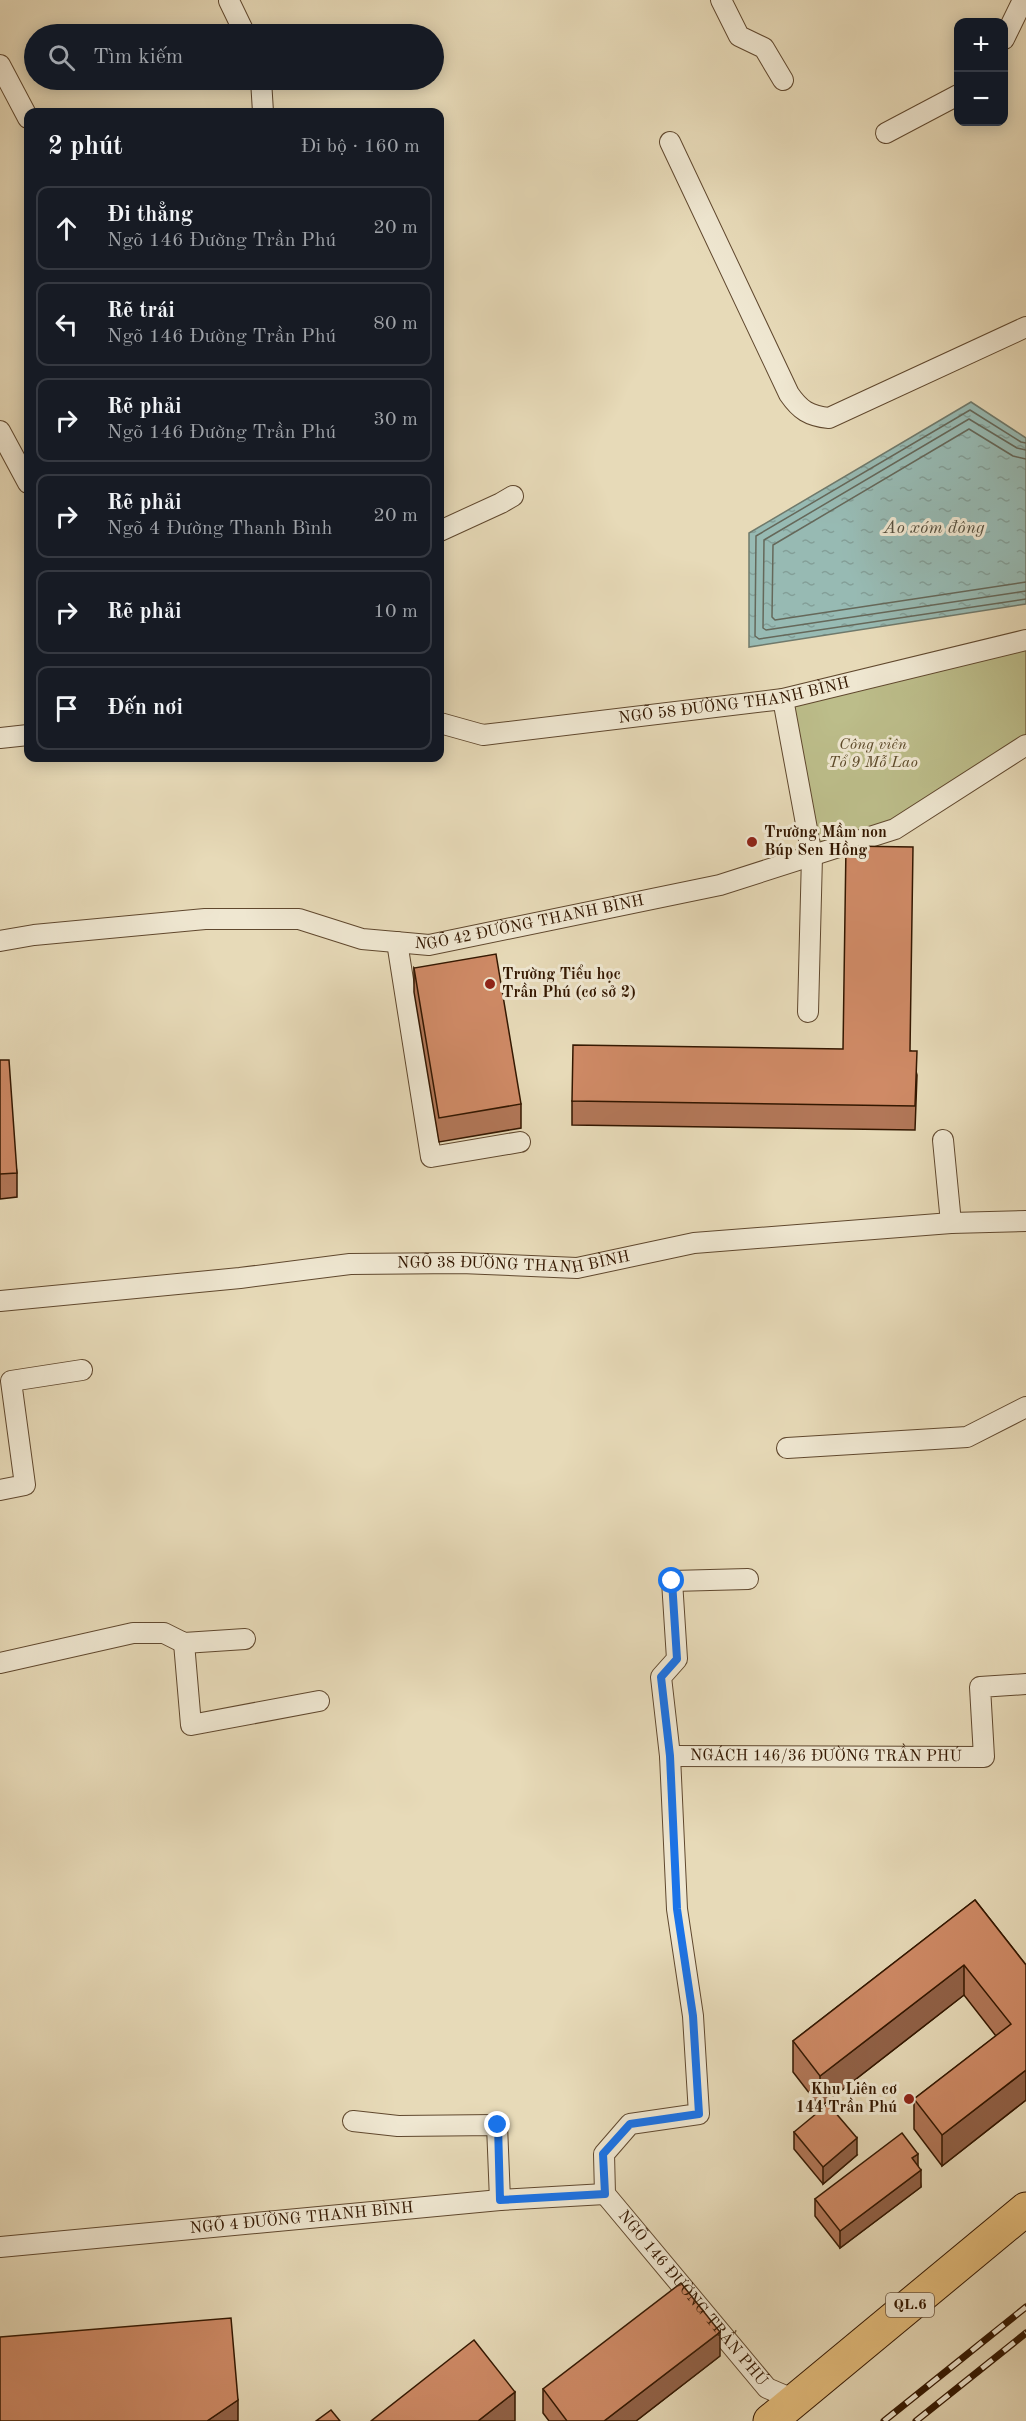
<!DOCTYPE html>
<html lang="vi">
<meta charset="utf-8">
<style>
body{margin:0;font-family:"Old Standard TT",serif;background:#242831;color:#f1f3f6}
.controls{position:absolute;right:18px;top:18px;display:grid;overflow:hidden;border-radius:12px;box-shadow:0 3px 15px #0003}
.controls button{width:54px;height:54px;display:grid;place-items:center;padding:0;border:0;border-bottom:2px solid #363941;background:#171b24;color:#f1f3f6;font:30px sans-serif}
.stop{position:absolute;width:18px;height:18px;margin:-14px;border:4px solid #1a73e8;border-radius:50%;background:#fff}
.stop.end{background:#1a73e8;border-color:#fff;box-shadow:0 2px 6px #0008}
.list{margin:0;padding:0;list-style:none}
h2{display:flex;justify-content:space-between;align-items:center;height:78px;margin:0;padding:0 24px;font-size:26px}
h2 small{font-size:20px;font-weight:400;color:#9ea1a6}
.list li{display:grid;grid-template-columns:39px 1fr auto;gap:18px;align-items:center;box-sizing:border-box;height:84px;margin:0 12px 12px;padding:0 12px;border:2px solid #363941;border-radius:12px}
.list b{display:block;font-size:22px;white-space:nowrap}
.list p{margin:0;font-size:20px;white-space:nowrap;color:#9ea1a6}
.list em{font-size:20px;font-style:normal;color:#9ea1a6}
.icon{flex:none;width:33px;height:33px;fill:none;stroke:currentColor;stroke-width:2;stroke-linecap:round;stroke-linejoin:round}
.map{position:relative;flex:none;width:1026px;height:2421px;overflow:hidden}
.search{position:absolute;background:#171b24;box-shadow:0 3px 15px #0003;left:24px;top:24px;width:420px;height:66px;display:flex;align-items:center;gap:15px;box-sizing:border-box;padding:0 21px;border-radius:33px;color:#9ea1a6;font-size:22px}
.panel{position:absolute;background:#171b24;box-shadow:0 3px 15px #0003;left:24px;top:108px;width:420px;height:654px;border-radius:12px}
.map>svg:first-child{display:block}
.park{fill:#bcbd8a;stroke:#786a45;stroke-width:1.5}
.water{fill:url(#water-ripples);stroke:#6f796b;stroke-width:1.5}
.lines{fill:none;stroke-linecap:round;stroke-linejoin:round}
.shore{stroke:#65685a;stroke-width:1.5}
.service-casing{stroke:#60482e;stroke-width:22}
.trunk-casing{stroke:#331700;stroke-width:35}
.service{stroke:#efe7d1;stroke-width:20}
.trunk{stroke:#e4bd7c;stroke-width:33}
.rail-casing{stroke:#331700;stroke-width:7}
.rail{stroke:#efe7d1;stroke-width:4.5;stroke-dasharray:14;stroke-linecap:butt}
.wall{fill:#b27758;stroke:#331700;stroke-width:1.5}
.shaded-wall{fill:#916147;stroke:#331700;stroke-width:1.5}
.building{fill:#cf8a66;stroke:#331700;stroke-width:1.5}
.route{stroke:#1a73e8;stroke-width:8}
.poi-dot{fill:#8f2418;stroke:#efe7d1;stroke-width:2}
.labels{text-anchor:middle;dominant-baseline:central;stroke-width:6;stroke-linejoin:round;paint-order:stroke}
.shield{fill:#efe7d1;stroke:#6b553f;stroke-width:1.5}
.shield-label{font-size:15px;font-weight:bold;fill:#331700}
.street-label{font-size:16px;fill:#331700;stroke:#efe7d1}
.park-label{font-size:16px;font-style:italic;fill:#5c4929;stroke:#efe7d1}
.poi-label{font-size:16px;font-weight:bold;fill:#331700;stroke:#efe7d1;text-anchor:start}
.water-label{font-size:18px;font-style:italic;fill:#56503f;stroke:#efe7d1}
</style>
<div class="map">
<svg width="1026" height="2421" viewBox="0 0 1026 2421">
<defs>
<pattern id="water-ripples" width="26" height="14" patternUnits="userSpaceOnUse" patternTransform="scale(1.5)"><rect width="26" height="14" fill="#97bab3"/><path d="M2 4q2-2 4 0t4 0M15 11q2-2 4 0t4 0" fill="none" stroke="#839f98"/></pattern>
</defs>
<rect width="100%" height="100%" fill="#e7dab8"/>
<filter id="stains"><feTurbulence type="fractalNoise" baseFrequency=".00333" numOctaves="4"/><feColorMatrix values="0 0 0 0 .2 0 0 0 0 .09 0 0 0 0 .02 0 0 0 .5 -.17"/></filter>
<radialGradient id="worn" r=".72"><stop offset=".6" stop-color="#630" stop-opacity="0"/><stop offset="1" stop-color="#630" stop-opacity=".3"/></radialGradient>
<!-- park -->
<path class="park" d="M1026,640v105l-131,84 -83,27 -29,-157z"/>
<!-- water -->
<path class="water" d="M971,402l55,36v166l-277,43v-114z"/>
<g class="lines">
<!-- shore -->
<path class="shore" d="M1026,443l-5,-1 -51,-32 -214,126 -1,100 4,3 267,-40
M1026,450l-9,-2 -48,-29 -205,121 -1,88 3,2 260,-39
M1026,459l-13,-3 -44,-27 -196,116 -1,72 3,3 251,-38"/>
<!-- service casing -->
<g class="service-casing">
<g id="service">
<path d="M721,0l18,36 25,12 19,32"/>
<path d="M229,1l16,33"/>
<path d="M1004,39l19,-39"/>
<path d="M0,65l28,53"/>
<path d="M261,80l2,32"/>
<path d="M886,133l72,-38"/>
<path d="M670,142l119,252c11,16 20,22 40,24l197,-91"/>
<path d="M0,431l28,52"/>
<path d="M440,531l61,-28 12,-7"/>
<path d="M783,699l29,157 -4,156"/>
<path id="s1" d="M440,723l43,12 300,-36 243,-59"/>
<path d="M0,738l28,-3"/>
<path id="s2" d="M0,941l34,-6 171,-16h94l63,20 67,6 291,-60 175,-56 131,-84"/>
<path d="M397,942l34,215 89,-15"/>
<path d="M943,1140l8,83"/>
<path id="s3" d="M0,1301l240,-23 110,-14 111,-1 116,5 117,-25 257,-20 75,-2"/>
<path d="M787,1448l180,-11 59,-30"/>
<path d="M0,1490l25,-5 -14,-104 71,-11"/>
<path id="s4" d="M748,1579l-76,2 5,78 -16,18 9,79 7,153 16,107 6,98 -69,10 -26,30 1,40 162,194 28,12"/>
<path d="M184,1643l7,82 128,-24"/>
<path d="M0,1663l133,-30h31l20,10 61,-4"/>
<path id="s5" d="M670,1756l314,1 -4,-70 46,-3"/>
<path d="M353,2121l45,5 99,-1 3,75"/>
<path id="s6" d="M0,2247l500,-47 105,-6"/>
</g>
</g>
<!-- trunk casing -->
<g class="trunk-casing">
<path id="trunk" d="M770,2421l256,-212"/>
</g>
<!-- service -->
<use href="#service" class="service"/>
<!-- trunk -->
<use href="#trunk" class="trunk"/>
<!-- rail casing -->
<g class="rail-casing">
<path id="rail" d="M884,2421l142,-114
M916,2421l110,-88"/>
</g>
<!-- rail -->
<use href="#rail" class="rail"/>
</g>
<!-- wall -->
<path class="wall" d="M414,968l107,136v24l-82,14 -25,-150z
M911,1051l6,24 -2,55 -343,-5v-24z
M0,1060l17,113v24l-17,2z
M975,1900l51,65v135l-84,66 -28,-37v-30l82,-63 -32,-41 -144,112 -27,-35v-31z
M794,2132l63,23 -34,29 -29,-35z
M918,2166l3,21 -81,61 -25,-32v-17z
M720,2356l-84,65h-87l-6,-8v-24z"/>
<!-- shaded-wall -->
<path class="shaded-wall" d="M964,1965v30l-144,112v-31z
M1026,2070v30l-84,66v-31z
M857,2138v17l-34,29v-17z
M918,2154v16l-6,-12z
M921,2170v17l-81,61v-17z
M720,2332v24l-84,65h-32z
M515,2392v29h-37z
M238,2400v21h-31z"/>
<!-- building -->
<path class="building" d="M846,846l67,1 -3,204h7l-2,55 -343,-5 1,-56 270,4z
M496,954l25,150 -82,14 -25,-150z
M0,1060h9l8,113 -17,1z
M975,1900l51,65v105l-84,65 -28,-36 97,-75 -47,-59 -144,111 -27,-35z
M828,2104l29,34 -34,29 -29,-35z
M902,2133l16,21 -6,4 9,12 -81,61 -25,-32z
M681,2283l39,49 -116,89h-37l-24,-32z
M231,2318l7,82 -31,21h-207v-84z
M474,2340l41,52 -37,29h-107z
M331,2410l9,11h-24z"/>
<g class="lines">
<!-- route -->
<path class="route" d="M498,2125l2,75 105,-6 -2,-40 27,-30 69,-10 -6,-98 -16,-107 -7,-153 -9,-79 16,-18 -5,-78"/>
</g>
<!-- markers -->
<g class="poi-dot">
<circle cx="752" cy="842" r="6"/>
<circle cx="490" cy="984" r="6"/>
<circle cx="909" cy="2099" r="6"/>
</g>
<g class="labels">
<!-- shield labels -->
<rect class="shield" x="886" y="2293" width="48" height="24" rx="4.5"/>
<g class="shield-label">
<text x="910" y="2305">QL.6</text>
</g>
<!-- street labels -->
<g class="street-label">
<text stroke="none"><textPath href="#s1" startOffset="298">NGÕ 58 ĐƯỜNG THANH BÌNH</textPath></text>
<text stroke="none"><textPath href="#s2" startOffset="536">NGÕ 42 ĐƯỜNG THANH BÌNH</textPath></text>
<text stroke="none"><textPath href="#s3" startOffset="516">NGÕ 38 ĐƯỜNG THANH BÌNH</textPath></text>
<text stroke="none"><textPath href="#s5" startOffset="156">NGÁCH 146/36 ĐƯỜNG TRẦN PHÚ</textPath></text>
<text stroke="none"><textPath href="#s6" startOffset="303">NGÕ 4 ĐƯỜNG THANH BÌNH</textPath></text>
<text stroke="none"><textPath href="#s4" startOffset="903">NGÕ 146 ĐƯỜNG TRẦN PHÚ</textPath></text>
</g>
<!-- park labels -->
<g class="park-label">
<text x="873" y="745">Công viên<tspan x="873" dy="18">Tổ 9 Mỗ Lao</tspan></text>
</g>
<!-- poi labels -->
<g class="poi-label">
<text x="764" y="833">Trường Mầm non<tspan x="764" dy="18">Búp Sen Hồng</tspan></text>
<text x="502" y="975">Trường Tiểu học<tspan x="502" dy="18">Trần Phú (cơ sở 2)</tspan></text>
<text x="897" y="2090" text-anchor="end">Khu Liên cơ<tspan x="897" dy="18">144 Trần Phú</tspan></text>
</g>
<!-- water labels -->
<g class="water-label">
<text x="934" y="528">Ao xóm đông</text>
</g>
</g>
<rect width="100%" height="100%" filter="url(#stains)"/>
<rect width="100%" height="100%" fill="url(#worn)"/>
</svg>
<div class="controls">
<button>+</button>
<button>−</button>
</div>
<div class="stop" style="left:672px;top:1581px"></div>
<div class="stop end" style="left:498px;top:2125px"></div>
<div class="search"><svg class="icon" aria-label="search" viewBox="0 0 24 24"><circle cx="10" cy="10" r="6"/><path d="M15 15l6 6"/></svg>Tìm kiếm</div>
<section class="panel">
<h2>2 phút<small>Đi bộ · 160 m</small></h2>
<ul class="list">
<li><svg class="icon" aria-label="ahead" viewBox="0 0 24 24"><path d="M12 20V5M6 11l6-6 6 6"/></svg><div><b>Đi thẳng</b><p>Ngõ 146 Đường Trần Phú</p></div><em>20 m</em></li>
<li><svg class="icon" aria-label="left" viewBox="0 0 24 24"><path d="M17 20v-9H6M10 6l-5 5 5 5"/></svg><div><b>Rẽ trái</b><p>Ngõ 146 Đường Trần Phú</p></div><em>80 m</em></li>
<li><svg class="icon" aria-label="right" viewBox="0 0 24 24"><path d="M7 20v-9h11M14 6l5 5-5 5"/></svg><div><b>Rẽ phải</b><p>Ngõ 146 Đường Trần Phú</p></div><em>30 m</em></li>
<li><svg class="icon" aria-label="right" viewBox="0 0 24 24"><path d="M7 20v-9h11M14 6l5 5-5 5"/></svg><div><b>Rẽ phải</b><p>Ngõ 4 Đường Thanh Bình</p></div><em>20 m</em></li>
<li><svg class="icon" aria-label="right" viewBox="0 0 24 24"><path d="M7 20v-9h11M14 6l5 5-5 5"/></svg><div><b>Rẽ phải</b></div><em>10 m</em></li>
<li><svg class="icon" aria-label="arrive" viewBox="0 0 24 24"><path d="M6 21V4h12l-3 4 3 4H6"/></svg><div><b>Đến nơi</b></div></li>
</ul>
</section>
</div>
